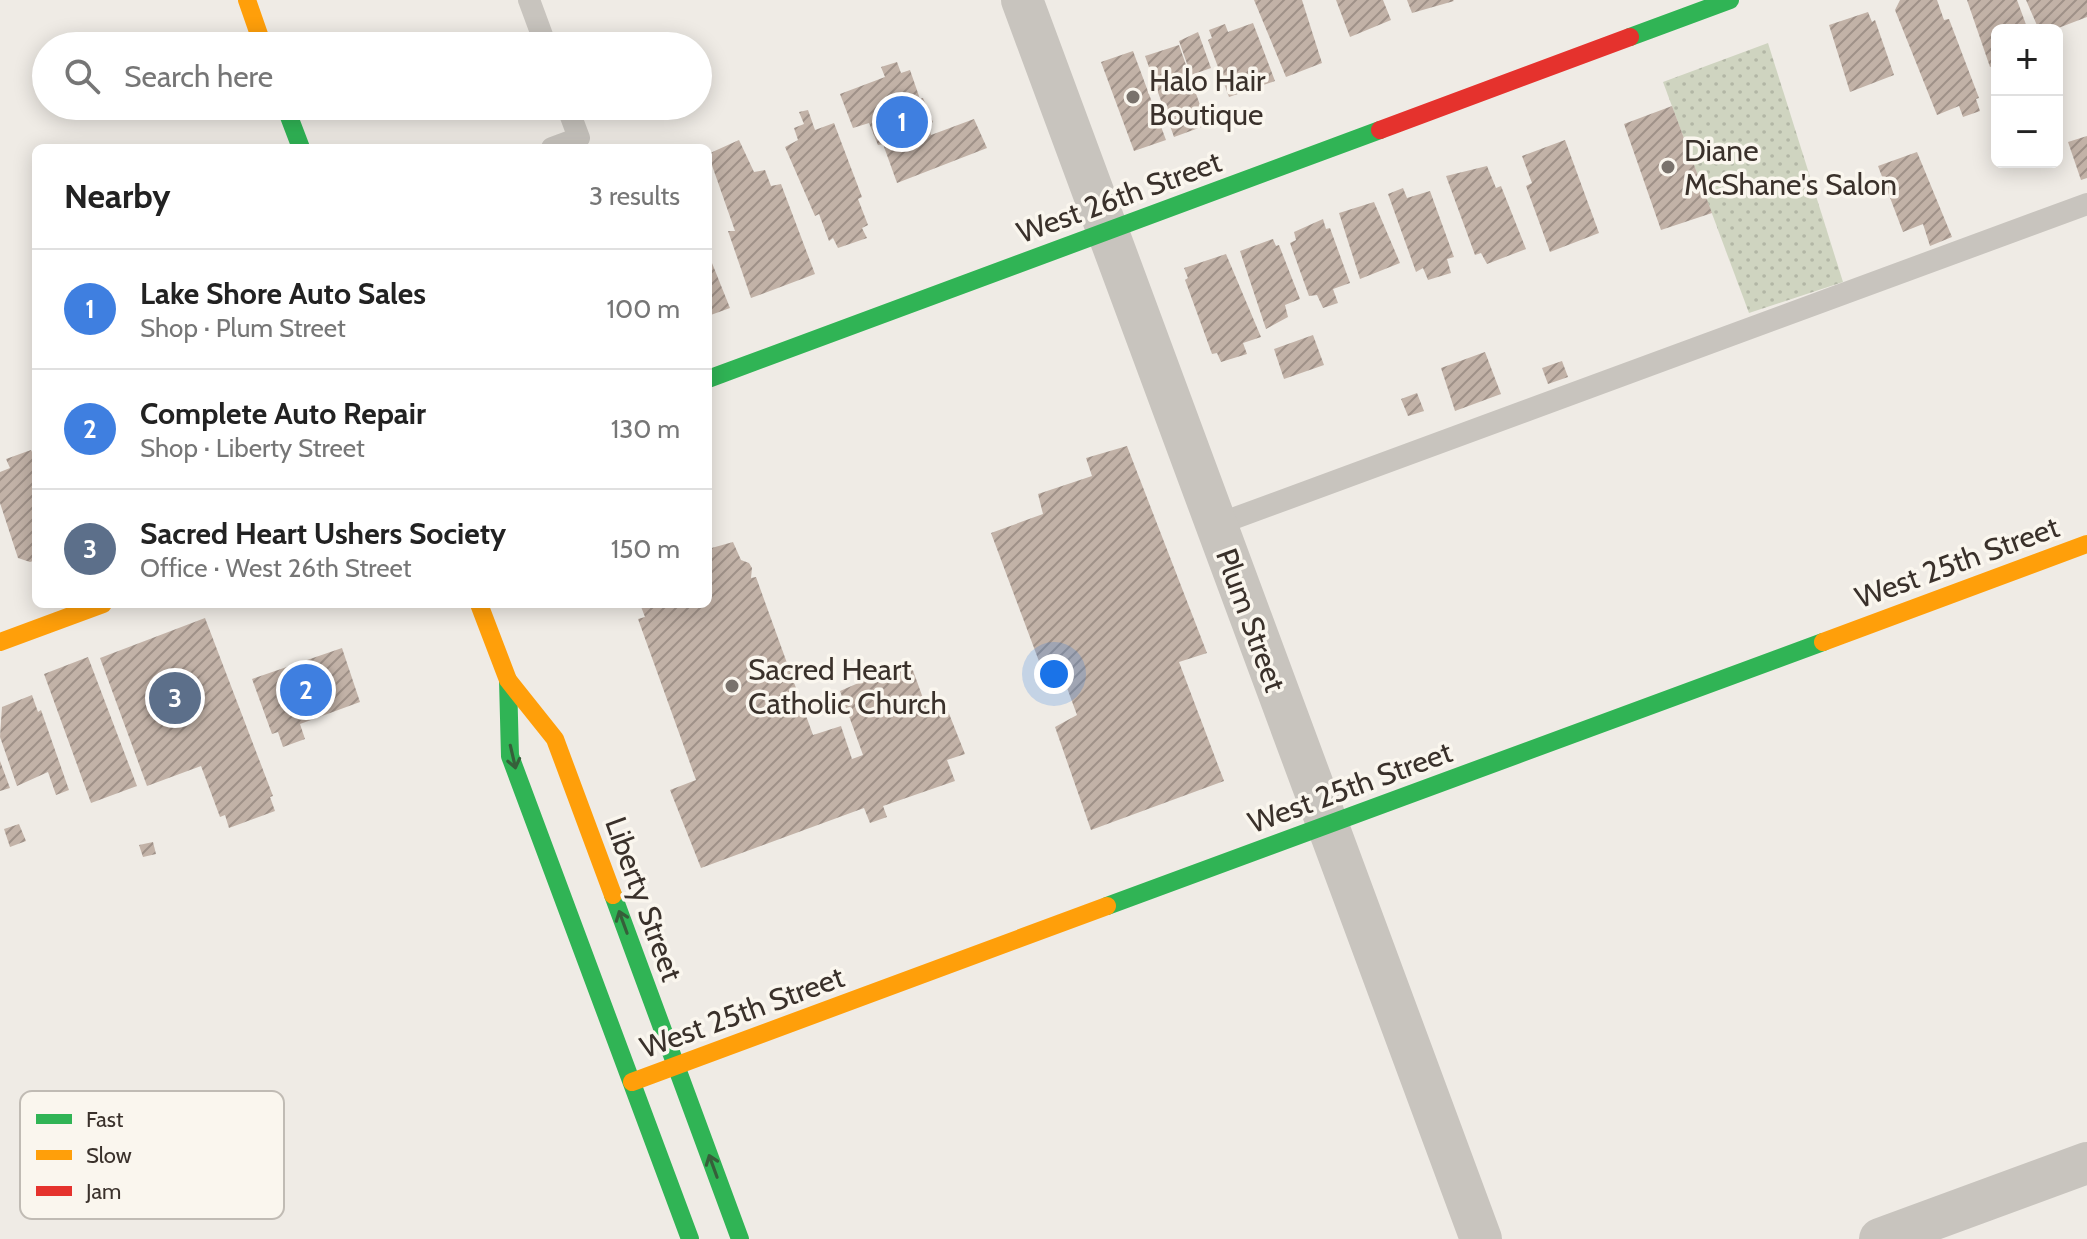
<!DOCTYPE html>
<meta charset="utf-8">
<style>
body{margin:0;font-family:Cabin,sans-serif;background:#f2f2f2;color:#222}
.controls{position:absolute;right:24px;top:24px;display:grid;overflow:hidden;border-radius:12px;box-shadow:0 4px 20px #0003}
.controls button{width:72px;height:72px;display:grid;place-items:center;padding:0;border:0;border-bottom:2px solid #e0e0e0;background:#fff;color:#222;font:40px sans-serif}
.you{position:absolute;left:1054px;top:674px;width:28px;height:28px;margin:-20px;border:6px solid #fff;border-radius:50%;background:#1a73e8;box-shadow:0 0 0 12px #1a73e833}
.badge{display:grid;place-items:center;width:52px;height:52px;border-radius:50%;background:#79726c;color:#fff;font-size:26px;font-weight:700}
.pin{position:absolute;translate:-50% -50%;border:4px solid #fff;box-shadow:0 2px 8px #0006}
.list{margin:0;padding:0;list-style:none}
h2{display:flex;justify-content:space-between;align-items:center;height:104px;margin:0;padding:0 32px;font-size:34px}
h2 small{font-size:26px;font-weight:400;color:#767676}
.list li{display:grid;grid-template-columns:52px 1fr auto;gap:24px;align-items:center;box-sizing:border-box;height:120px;padding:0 32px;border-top:2px solid #e0e0e0}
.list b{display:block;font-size:30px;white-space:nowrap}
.list p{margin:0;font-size:26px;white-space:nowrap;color:#767676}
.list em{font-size:26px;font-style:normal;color:#767676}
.icon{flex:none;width:44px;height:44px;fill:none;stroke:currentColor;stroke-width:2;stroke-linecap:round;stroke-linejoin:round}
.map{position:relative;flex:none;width:2087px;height:1239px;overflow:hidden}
.search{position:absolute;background:#fff;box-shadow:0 4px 20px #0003;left:32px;top:32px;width:680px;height:88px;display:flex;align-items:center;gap:20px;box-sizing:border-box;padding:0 28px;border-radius:44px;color:#767676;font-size:30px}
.panel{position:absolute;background:#fff;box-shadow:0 4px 20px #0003;left:32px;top:144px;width:680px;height:464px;border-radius:12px}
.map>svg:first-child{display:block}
.grass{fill:url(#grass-dots)}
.building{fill:url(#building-hatch)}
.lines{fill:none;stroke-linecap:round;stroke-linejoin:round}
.lane{stroke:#c8c4be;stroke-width:22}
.street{stroke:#c8c4be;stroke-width:42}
.fast{stroke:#30b455;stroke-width:18}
.slow{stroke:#ff9f0a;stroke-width:18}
.jam{stroke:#e5322d;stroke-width:18}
.oneway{stroke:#365f3a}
.poi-dot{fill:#79726c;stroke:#faf6ee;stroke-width:3}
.labels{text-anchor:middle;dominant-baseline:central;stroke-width:7;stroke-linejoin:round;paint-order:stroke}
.poi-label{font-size:30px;fill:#3a312b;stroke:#faf6ee;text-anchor:start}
.street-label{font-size:30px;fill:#3a312b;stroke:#faf6ee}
.key{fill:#faf6ee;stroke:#c0bbb4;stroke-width:2}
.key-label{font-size:22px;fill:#3a312b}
</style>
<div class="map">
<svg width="2087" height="1239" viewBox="0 0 2087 1239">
<defs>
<pattern id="grass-dots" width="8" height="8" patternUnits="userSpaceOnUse" patternTransform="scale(2)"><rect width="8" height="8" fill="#cfd4c0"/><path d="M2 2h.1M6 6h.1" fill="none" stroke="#b2b6a5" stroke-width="1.8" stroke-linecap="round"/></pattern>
<pattern id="building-hatch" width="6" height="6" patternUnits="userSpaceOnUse" patternTransform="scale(2)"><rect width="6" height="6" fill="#c2b2a7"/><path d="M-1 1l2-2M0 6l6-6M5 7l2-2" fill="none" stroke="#9f9188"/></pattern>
</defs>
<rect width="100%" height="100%" fill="#efebe5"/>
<!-- grass -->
<path class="grass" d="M1768,43l75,239 -94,31 -86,-231z"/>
<!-- building -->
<path class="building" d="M1254,0h48l20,63 -36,14z
M1336,0h47l8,20 -41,17z
M1407,0h46l1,1 -42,12z
M1900,0h37l7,20 5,-1 30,79 -3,1 4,12 -17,6 -4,-11 -22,9 -42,-105z
M1967,0h50l11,30h-31v34l-7,3z
M2026,0h61v17l-34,13h-14z
M1868,12l4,10 3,-2 19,55 -44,17 -21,-67z
M1253,23l22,58 -46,16 -21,-57 4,-2 -3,-8 16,-6 3,8z
M1198,32l13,36 -20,7 -12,-34z
M1179,45l28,80 -33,12 -29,-81z
M1133,51l33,89 -32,11 -33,-89z
M897,62l4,11 9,-3 10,29 3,-1 10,24 -5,3 3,10 43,-16 13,29 -90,35 -14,-39 -5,1 -9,-22 -16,5 -13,-34 45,-17 -4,-10z
M1672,106l40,107 -51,17 -37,-106z
M808,110l7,20 19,-7 28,74 -4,2 10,26 -6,3 5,10 -29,10 -5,-10 -4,3 -10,-27 -4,2 -30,-69 13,-7 -4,-12 10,-4 -5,-12z
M2087,136v42l-6,2 -13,-38z
M739,140l15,32 11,-2 6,16 10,-2 34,90 -64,24 -23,-67h7l-27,-77z
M1565,140l34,93 -49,19 -24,-66 6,-3 -10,-27z
M1917,152l35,85 -22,9 -7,-22 -20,8 -25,-66z
M1487,166l9,22 5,-2 25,63 -39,15 -6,-11 -6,2 -29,-79z
M1403,188l4,10 23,-7 24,66 -7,2 4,14 -23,7 -5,-12 -7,4 -28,-78z
M1374,202l26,61 -40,16 -21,-66z
M1323,219l3,10 4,-1 20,55 -17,6 5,14 -15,5 -6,-13 -8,1 -19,-53 6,-3 -2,-8z
M1273,239l3,7 3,-1 21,54 -15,6 3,12 -22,12 -26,-78z
M708,253l22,55 -22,8z
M1226,254l35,83 -18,6 4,11 -26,8 -4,-9 -5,1 -27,-74 3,-2 -4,-10z
M1313,335l11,30 -40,14 -10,-30z
M1485,352l16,42 -46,17 -14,-43z
M1562,361l6,16 -20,7 -6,-16z
M1417,393l7,18 -16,5 -7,-17z
M1127,446l80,207 -28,9 45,119 -133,49 -36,-103 22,-12 -18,-49 -16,6 -52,-139 52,-19 -5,-20 54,-18 -6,-18z
M31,450l5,9v101l-6,2 -12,-4 -18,-55v-31l10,-4 -4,-9z
M733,542l8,18 8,3 3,5 -1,10 5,-1 57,158 28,-9 11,33 11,-4 -23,-64 23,-10 -4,-8 24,-10 2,10 26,-8 17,47 18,-6 19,48 -18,6 8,21 -72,25 4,11 -17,6 -6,-15 -163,60 -31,-78 26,-10 -58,-161 7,-2 -5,-13h68v-55z
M205,618l68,178 -3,1 5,14 -46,17 -4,-13 -5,2 -19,-51 -54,20 -47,-128z
M342,648l18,54 -60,22 5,15 -22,8 -5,-15 -6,2 -20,-55z
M88,657l49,129 -46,17 -47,-129z
M32,695l6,17 3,-2 28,80 -13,5 -8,-23 -31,14 -17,-49 2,-30z
M0,761l10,27 -10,3z
M19,824l7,17 -16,6 -6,-18z
M153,842l3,12 -13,3 -4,-12z"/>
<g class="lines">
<!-- lane -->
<path class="lane" d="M529,0l17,46
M552,148l27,-10 -12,-32
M1216,525l871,-321"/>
<!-- street -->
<path class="street" d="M1022,0l459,1239
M1880,1239l207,-76"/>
<!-- fast -->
<path class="fast" d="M1630,37l100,-37
M285,106l16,42
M708,379l672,-249
M508,680l2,76 180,483
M613,895l127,344
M1107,906l716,-264"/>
<!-- slow -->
<path class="slow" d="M247,0l16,46
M479,604l29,76 47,59 58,156
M0,642l103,-38
M1823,642l264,-98
M632,1082l475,-176"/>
<!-- jam -->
<path class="jam" d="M1380,130l250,-93"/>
</g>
<!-- one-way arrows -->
<defs><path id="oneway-shaft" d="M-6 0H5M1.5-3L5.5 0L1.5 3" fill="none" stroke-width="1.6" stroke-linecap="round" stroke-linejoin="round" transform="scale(2)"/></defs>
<g class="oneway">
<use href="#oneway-shaft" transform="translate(513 757) rotate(77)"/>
<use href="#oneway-shaft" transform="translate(623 922) rotate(-110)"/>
<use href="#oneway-shaft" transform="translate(713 1166) rotate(-110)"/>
</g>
<!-- markers -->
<g class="poi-dot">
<circle cx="1133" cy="97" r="8"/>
<circle cx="1668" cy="167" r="8"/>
<circle cx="732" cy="686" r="8"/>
</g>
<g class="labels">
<!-- poi labels -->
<g class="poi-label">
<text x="1149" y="80">Halo Hair<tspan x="1149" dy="34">Boutique</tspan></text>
<text x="1684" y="150">Diane<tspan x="1684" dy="34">McShane's Salon</tspan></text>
<text x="748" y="669">Sacred Heart<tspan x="748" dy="34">Catholic Church</tspan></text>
</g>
<!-- street labels -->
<g class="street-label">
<text transform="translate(1119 197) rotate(-20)">West 26th Street</text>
<text transform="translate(1957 562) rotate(-20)">West 25th Street</text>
<text transform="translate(1251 620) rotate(70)">Plum Street</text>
<text transform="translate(1350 787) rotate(-20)">West 25th Street</text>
<text transform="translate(644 899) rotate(70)">Liberty Street</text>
<text transform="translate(742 1012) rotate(-20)">West 25th Street</text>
</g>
</g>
<!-- legend -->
<rect x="20" y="1091" width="264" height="128" rx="12" class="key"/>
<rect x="36" y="1114" width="36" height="10" fill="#30b455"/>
<rect x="36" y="1150" width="36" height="10" fill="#ff9f0a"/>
<rect x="36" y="1186" width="36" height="10" fill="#e5322d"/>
<g class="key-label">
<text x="86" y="1127">Fast</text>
<text x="86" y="1163">Slow</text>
<text x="86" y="1199">Jam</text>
</g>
</svg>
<div class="controls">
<button>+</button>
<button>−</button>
</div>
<div class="you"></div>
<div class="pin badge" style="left:902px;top:122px;background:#3f7fe0">1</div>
<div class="pin badge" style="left:306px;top:690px;background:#3f7fe0">2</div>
<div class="pin badge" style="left:175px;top:698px;background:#5c6f8a">3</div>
<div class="search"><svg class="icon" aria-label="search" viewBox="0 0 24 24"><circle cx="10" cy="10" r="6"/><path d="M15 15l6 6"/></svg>Search here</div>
<section class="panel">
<h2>Nearby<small>3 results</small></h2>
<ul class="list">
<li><span class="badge" style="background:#3f7fe0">1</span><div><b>Lake Shore Auto Sales</b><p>Shop · Plum Street</p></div><em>100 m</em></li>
<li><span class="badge" style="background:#3f7fe0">2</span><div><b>Complete Auto Repair</b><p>Shop · Liberty Street</p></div><em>130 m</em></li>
<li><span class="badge" style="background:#5c6f8a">3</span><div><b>Sacred Heart Ushers Society</b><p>Office · West 26th Street</p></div><em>150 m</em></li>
</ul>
</section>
</div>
